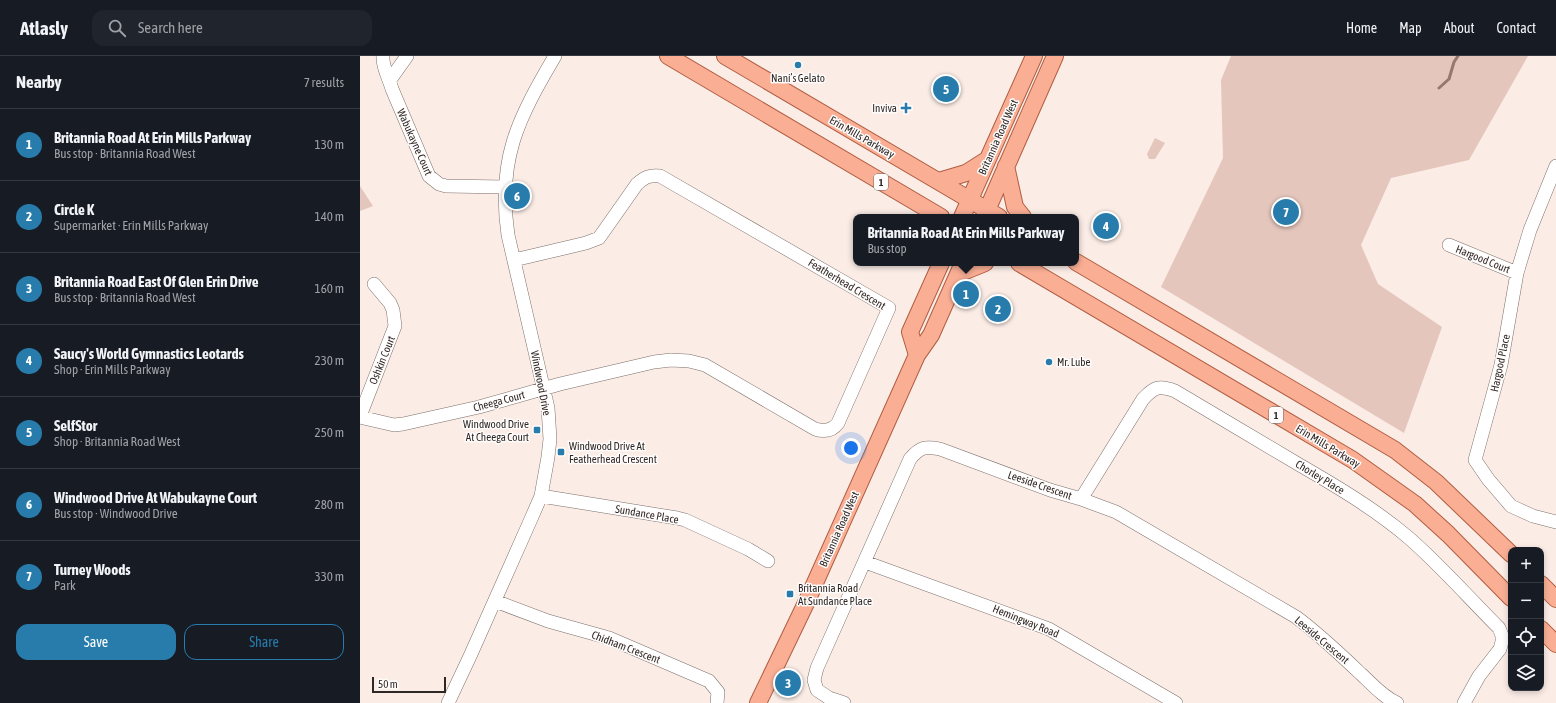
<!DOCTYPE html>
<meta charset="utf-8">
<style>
body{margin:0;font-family:"Asap Condensed",sans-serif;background:#20242c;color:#f1f3f6}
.controls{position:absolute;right:12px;bottom:12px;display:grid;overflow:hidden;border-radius:8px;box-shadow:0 2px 6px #0003}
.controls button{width:36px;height:36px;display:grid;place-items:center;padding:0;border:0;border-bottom:1px solid #363941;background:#171b24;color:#f1f3f6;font:20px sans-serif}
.scale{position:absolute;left:12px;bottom:10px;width:74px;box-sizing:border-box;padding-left:4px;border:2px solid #2d2826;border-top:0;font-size:11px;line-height:14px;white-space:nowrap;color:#2d2826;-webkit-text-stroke:3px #fffcfb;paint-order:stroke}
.you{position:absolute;left:491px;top:392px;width:14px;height:14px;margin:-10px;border:3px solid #fff;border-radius:50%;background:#1a73e8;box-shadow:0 0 0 6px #1a73e833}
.badge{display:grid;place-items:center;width:26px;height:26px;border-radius:50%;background:#277cac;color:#fff;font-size:13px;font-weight:700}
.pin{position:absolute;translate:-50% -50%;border:2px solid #fff;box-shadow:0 1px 4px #0006}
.popup{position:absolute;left:493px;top:158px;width:226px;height:52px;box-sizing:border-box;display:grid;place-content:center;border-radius:8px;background:#171b24;filter:drop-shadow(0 1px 3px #0005);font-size:13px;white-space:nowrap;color:#9ea1a6}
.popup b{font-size:15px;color:#f1f3f6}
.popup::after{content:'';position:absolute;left:50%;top:100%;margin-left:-8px;border:8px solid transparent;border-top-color:#171b24}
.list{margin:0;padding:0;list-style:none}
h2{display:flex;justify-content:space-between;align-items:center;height:52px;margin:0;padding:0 16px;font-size:17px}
h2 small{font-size:13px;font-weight:400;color:#9ea1a6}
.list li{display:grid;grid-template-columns:26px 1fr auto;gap:12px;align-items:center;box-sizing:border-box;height:72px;padding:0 16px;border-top:1px solid #363941}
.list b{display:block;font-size:15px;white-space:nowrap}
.list p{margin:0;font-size:13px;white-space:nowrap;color:#9ea1a6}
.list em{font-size:13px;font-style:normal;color:#9ea1a6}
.actions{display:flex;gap:8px;padding:12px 16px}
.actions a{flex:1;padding:9px 0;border:1px solid #277cac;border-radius:12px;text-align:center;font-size:14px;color:#277cac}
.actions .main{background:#277cac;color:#fff}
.icon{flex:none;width:22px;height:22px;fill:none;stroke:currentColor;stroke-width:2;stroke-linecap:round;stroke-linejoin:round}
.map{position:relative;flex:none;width:1196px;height:647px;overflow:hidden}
header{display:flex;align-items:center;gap:24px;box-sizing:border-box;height:56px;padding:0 20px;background:#171b24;border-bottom:1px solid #363941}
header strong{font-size:19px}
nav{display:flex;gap:22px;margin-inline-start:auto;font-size:14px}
.search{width:280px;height:36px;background:#20242c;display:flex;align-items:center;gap:10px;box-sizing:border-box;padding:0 14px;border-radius:12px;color:#9ea1a6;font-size:15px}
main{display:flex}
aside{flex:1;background:#171b24}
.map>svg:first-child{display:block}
.green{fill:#e4c6bc}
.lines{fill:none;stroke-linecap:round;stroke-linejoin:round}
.stream{stroke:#95786f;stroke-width:3}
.minor-casing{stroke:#7d706b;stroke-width:14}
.major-casing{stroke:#b05d41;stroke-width:18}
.minor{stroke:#fff;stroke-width:13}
.major{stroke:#faaf95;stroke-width:16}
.poi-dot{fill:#277cac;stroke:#fffcfb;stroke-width:1.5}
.labels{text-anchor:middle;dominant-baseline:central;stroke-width:3;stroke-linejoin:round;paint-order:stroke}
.shield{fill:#fffcfb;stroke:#6c6866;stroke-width:1}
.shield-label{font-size:10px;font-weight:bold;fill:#2d2826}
.poi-label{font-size:11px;fill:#2d2826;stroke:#fffcfb;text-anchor:start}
.street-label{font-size:11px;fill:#2d2826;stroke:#fffcfb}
</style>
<header>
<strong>Atlasly</strong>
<div class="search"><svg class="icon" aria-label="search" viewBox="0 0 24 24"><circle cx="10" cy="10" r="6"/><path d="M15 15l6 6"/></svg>Search here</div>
<nav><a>Home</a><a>Map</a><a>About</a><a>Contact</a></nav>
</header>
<main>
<aside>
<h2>Nearby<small>7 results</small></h2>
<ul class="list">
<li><span class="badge">1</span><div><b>Britannia Road At Erin Mills Parkway</b><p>Bus stop · Britannia Road West</p></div><em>130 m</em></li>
<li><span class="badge">2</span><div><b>Circle K</b><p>Supermarket · Erin Mills Parkway</p></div><em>140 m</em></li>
<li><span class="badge">3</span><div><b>Britannia Road East Of Glen Erin Drive</b><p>Bus stop · Britannia Road West</p></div><em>160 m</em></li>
<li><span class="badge">4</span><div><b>Saucy's World Gymnastics Leotards</b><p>Shop · Erin Mills Parkway</p></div><em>230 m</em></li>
<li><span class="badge">5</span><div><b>SelfStor</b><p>Shop · Britannia Road West</p></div><em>250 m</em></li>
<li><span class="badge">6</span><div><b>Windwood Drive At Wabukayne Court</b><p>Bus stop · Windwood Drive</p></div><em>280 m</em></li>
<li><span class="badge">7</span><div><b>Turney Woods</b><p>Park</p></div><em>330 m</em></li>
</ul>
<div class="actions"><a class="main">Save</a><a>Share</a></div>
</aside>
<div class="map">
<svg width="1196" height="647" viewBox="0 0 1196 647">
<rect width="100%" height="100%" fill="#fbece6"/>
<!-- green -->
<path class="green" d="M871,0h297l-59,104 -78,18 -30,67 17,39 64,43 -38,106 -243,-146 62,-129 -2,-78z
M795,82l10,5 -10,16h-6l-2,-5z
M0,130l13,20 -13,5z"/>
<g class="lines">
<!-- stream -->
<path class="stream" d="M1079,32l10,-9 5,-17 4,-6"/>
<!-- minor casing -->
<g class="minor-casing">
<path id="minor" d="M23,0c-1,11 6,22 9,33l37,87 10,8 7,2 59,1
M30,24l17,-24
M1196,110l-26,64 -13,43 -16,92 -26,95 13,19 23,27 22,10 23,6
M1089,189l68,28
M0,360l35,-90 -2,-16 -3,-7 -16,-19
M0,361l34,8 9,-1 76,-17 81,-23 94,-22 17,-2 18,1 16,4 110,64c9,3 17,2 23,-6l51,-115 -229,-132c-11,-1 -15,1 -23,8l-38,54 -13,5 -72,17
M181,440l136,22 8,2 63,29 20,12
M721,443l62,-100c11,-12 16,-14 32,-8 41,24 82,49 123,73 38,22 77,45 111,74 32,28 60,60 90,90l4,10 -3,11 -21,27 -15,27
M505,506l184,67 127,74
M135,545l53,20 61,17 100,43 9,11 -1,11
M88,647l23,-49 60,-135 10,-23 7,-39 2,-18 -2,-31 -40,-173c-11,-76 10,-116 47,-179
M484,647l-15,-5 -12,-8 -3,-10 3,-12 93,-209c10,-12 15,-13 30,-10l110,41 31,9 35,13 180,105c23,17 44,37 65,57 11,10 22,23 36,29"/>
</g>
<!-- major casing -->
<g class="major-casing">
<path id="major" d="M308,0l273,161
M365,0l274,161
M646,110l9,41 8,10
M579,125l27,-8 22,-14
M602,161l72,-161
M624,161l71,-161
M716,206l319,188 41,32 75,72
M659,207l334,197 62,44 33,30 63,64
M598,218l27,-11
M557,299l-7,-23 31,-69
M1181,528l15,15
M1181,573l15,15
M398,647l48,-100 111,-248 14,-20 32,-72"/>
</g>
<!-- minor -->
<use href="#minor" class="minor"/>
<!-- major -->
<use href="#major" class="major"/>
</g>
<!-- markers -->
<g class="poi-dot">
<circle cx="438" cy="9" r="4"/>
<path d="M544 46h4v4h4v4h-4v4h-4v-4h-4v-4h4z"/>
<circle cx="689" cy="306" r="4"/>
<rect x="173" y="370" width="8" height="8" rx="2"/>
<rect x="197" y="392" width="8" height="8" rx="2"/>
<rect x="426" y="534" width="8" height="8" rx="2"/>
</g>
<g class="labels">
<!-- shield labels -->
<g class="shield">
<rect x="514" y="118" width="14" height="16" rx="3"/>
<rect x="909" y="351" width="14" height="16" rx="3"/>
</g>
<g class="shield-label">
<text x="521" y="126">1</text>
<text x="916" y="359">1</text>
</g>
<!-- poi labels -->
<g class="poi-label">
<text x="438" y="22" text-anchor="middle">Nani’s Gelato</text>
<text x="537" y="52" text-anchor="end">Inviva</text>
<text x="697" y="306">Mr. Lube</text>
<text x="169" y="368" text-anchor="end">Windwood Drive<tspan x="169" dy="13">At Cheega Court</tspan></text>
<text x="209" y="390">Windwood Drive At<tspan x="209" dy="13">Featherhead Crescent</tspan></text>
<text x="438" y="532">Britannia Road<tspan x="438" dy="13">At Sundance Place</tspan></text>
</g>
<!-- street labels -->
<g class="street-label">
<text transform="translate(502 81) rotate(30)">Erin Mills Parkway</text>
<text transform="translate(638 81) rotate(-66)">Britannia Road West</text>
<text transform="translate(55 86) rotate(66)">Wabukayne Court</text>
<text transform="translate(1123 203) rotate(22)">Hargood Court</text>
<text transform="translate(487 228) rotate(31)">Featherhead Crescent</text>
<text transform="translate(22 304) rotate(-68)">Oshkin Court</text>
<text transform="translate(1140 307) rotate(-78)">Hargood Place</text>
<text transform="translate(181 327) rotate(79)">Windwood Drive</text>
<text transform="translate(139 345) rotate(-15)">Cheega Court</text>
<text transform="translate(968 390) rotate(31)">Erin Mills Parkway</text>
<text transform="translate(960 421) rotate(31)">Chorley Place</text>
<text transform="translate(680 429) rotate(19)">Leeside Crescent</text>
<text transform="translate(287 458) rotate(10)">Sundance Place</text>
<text transform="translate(479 473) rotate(-66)">Britannia Road West</text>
<text transform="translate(666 565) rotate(22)">Hemingway Road</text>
<text transform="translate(962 584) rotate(40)">Leeside Crescent</text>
<text transform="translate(266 591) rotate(21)">Chidham Crescent</text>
</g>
</g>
</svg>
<div class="controls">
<button>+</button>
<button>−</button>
<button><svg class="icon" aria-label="locate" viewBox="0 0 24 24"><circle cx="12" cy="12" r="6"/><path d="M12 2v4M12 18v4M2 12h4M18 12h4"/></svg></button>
<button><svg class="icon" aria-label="layers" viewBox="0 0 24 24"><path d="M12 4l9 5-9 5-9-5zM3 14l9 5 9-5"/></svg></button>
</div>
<div class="scale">50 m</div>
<div class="you"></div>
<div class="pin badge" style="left:606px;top:238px">1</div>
<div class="popup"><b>Britannia Road At Erin Mills Parkway</b>Bus stop</div>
<div class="pin badge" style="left:638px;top:253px">2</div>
<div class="pin badge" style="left:428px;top:627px">3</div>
<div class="pin badge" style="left:746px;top:170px">4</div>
<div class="pin badge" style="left:586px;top:33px">5</div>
<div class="pin badge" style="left:157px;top:140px">6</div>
<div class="pin badge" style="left:926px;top:156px">7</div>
</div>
</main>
